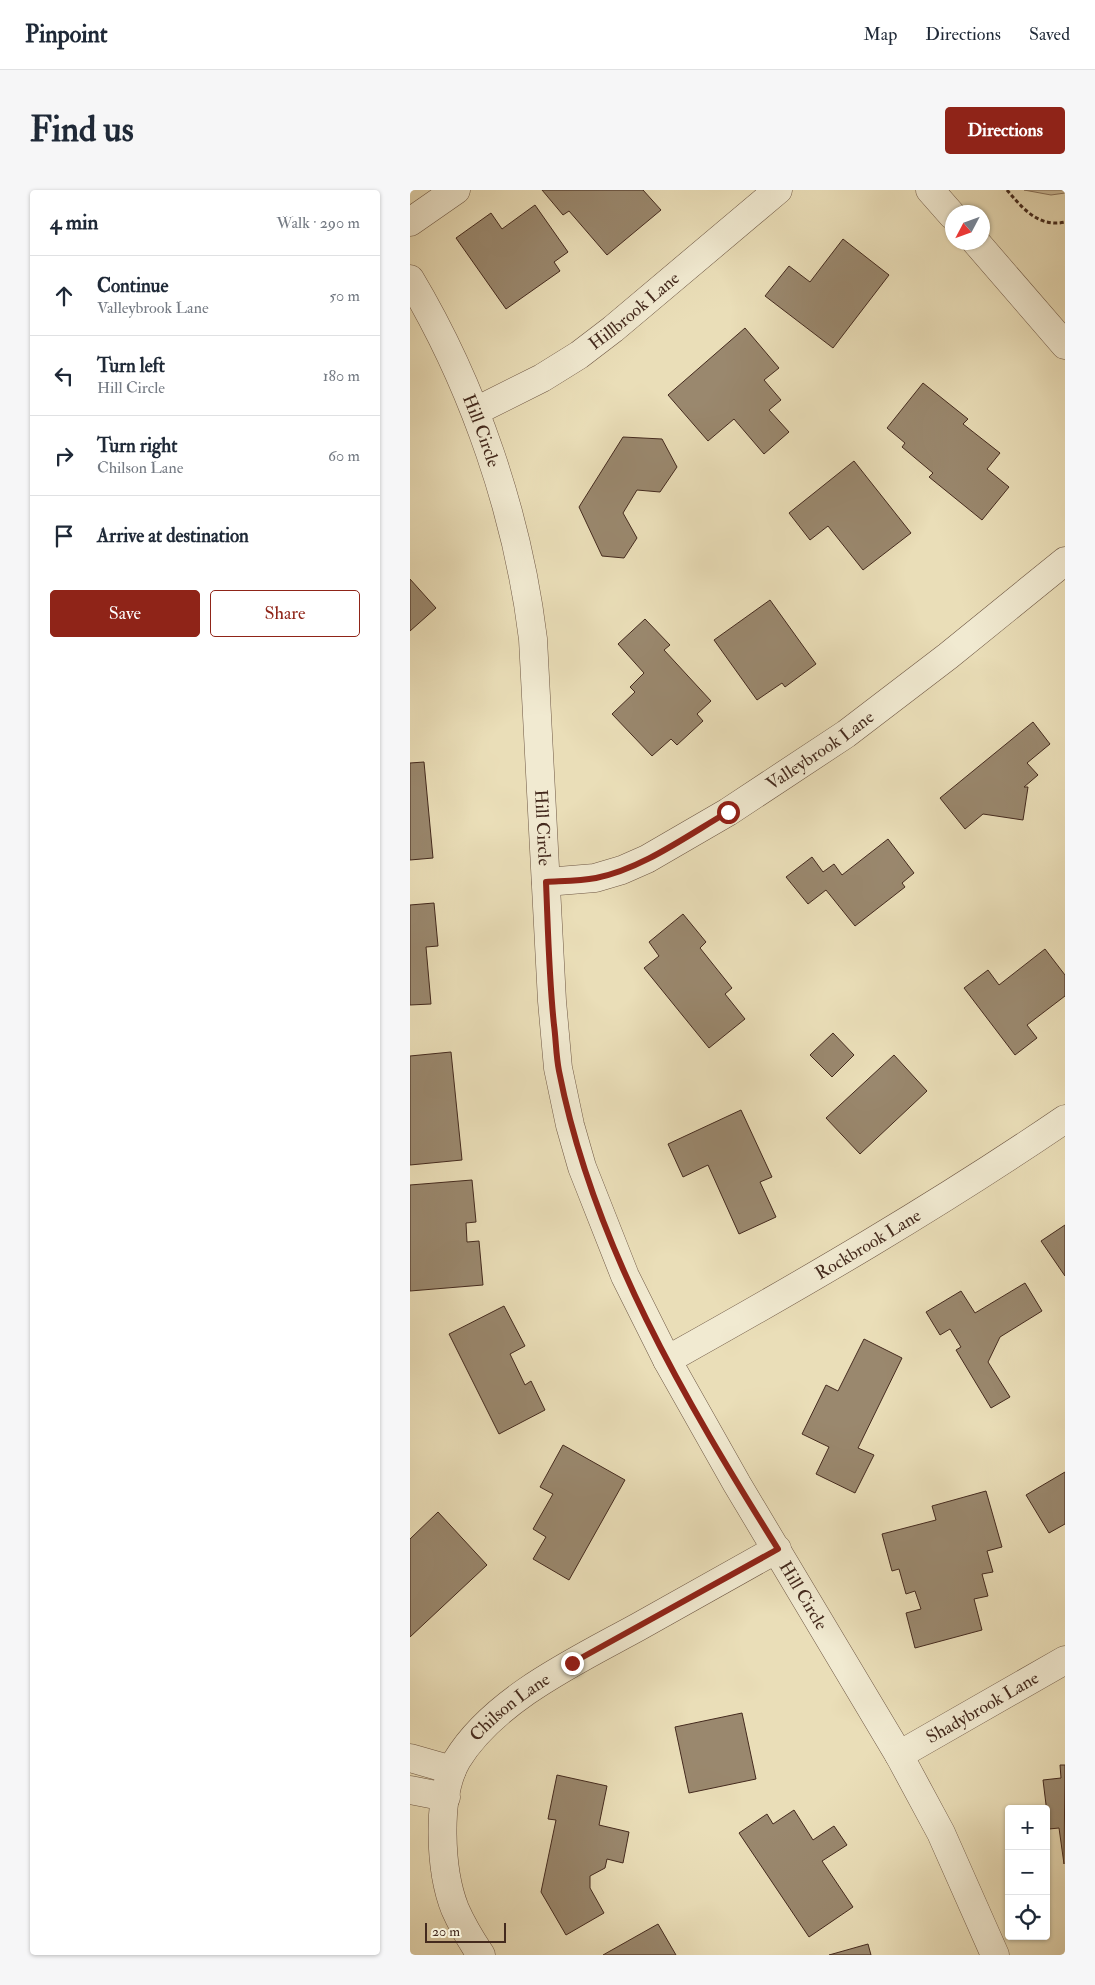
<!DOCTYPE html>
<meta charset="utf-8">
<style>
body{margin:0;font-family:"IM FELL Double Pica",serif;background:#f6f6f7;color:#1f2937}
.controls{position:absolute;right:15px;bottom:15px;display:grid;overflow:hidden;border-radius:5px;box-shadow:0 1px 4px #0004}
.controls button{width:45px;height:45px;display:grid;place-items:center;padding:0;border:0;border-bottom:1px solid #e0e1e3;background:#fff;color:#1f2937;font:25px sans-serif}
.compass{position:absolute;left:535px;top:15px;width:45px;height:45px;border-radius:50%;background:#fff;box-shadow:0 1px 4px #0004;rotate:229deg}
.scale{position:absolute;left:15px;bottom:12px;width:81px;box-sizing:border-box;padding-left:5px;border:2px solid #442a1e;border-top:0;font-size:14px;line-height:18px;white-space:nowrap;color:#442a1e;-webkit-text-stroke:4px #f1ead1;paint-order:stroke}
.stop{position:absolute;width:15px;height:15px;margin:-11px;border:4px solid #8f2418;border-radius:50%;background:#fff}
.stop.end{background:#8f2418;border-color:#fff;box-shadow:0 1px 5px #0008}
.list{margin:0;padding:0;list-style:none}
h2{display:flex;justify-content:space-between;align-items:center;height:65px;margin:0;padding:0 20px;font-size:21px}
h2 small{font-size:16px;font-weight:400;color:#747a83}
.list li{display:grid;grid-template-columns:32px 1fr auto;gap:15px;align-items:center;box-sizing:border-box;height:80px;padding:0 20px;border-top:1px solid #e0e1e3}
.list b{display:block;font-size:19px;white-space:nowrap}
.list p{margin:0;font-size:16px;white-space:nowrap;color:#747a83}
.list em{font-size:16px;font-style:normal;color:#747a83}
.actions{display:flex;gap:10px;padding:15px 20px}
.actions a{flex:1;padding:11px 0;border:1px solid #8f2418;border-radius:5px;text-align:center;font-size:18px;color:#8f2418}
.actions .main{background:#8f2418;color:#fff}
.icon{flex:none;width:28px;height:28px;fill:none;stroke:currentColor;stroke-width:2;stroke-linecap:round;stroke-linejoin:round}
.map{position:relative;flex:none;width:655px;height:1765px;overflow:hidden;border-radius:5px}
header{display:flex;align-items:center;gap:30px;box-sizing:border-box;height:70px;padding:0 25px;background:#fff;border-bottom:1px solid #e0e1e3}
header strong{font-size:24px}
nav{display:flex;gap:28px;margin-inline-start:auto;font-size:18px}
.intro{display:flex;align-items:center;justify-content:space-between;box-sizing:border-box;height:120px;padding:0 30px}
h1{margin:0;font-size:35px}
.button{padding:12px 22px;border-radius:5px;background:#8f2418;color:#fff;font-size:18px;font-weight:700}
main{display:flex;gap:30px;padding:0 30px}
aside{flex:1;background:#fff;border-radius:5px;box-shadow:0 1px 4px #0004}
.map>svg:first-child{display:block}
.green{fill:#cebf9e;stroke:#89745e}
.building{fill:#9a886e;stroke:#442a1e}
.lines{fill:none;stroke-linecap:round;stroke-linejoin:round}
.minor-casing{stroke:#6e5744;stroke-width:29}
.path{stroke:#442a1e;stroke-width:3;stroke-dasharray:4 2.5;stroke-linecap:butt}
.minor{stroke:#f1ead1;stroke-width:28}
.route{stroke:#8f2418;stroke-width:6}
.labels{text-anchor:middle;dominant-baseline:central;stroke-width:4.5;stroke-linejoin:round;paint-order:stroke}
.street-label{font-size:18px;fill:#442a1e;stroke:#f1ead1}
</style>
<header>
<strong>Pinpoint</strong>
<nav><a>Map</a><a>Directions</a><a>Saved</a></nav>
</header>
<div class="intro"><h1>Find us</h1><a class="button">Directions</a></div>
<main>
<aside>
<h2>4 min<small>Walk · 290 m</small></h2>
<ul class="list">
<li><svg class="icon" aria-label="ahead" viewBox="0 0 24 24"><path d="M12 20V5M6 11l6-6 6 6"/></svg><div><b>Continue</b><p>Valleybrook Lane</p></div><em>50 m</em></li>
<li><svg class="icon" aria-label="left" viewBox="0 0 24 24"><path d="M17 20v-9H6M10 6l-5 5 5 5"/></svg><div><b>Turn left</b><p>Hill Circle</p></div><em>180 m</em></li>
<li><svg class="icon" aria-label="right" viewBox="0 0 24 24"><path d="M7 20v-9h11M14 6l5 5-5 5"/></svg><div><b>Turn right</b><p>Chilson Lane</p></div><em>60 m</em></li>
<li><svg class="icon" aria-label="arrive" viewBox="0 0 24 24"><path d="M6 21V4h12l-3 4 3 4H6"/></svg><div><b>Arrive at destination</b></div></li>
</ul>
<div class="actions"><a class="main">Save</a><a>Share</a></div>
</aside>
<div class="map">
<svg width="655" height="1765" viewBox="0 0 655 1765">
<rect width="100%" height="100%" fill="#eadeb8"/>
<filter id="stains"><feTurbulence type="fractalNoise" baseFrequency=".004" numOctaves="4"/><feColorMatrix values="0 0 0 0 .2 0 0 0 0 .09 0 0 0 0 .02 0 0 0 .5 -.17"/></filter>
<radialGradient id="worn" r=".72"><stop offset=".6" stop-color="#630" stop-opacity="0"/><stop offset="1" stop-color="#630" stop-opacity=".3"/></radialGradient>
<!-- green -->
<path class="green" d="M614,0h41v3l-14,2z"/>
<!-- building -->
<path class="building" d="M132,0h101l18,20 -54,45 -38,-44 -6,4z
M125,15l33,47 -14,10 6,9 -54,38 -50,-71 35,-25 11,16z
M433,49l46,36 -56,73 -68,-52 24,-30 21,16z
M335,138l34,40 -15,12 17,20 -12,10 20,22 -25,22 -30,-35 -26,22 -40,-46z
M513,193l45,36 -5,5 37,29 -13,16 22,18 -27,33 -53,-43 4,-4 -31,-26 3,-4 -18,-15z
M213,247l39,2 15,28 -17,25 -23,-2 -14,23 14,25 -13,20 -22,-2 -23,-49z
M444,271l57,72 -48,37 -35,-44 -18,14 -21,-27z
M0,389l26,29 -26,23z
M360,410l46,64 -31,23 -3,-4 -25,17 -43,-60z
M235,429l25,26 -6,5 47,51 -14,13 6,7 -26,24 -6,-6 -19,17 -40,-42 23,-22 -5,-5 14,-14 -26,-29z
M623,532l17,22 -23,19 11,12 -14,12h4l-5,33 -40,-6 -18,15 -25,-31z
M14,572l9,96 -23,2v-97z
M478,649l26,34 -12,10 3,4 -50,39 -29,-36 -18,14 -22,-27 26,-20 11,15 11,-8 8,11z
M24,713l4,43 -12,1 5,57 -21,1v-100z
M273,724l23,28 -6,6 32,40 -7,6 20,25 -36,29 -65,-80 15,-12 -10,-14z
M635,759l20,26v21l-38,29 10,13 -22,17 -51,-67 24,-18 11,15z
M423,843l21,22 -22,22 -22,-22z
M41,862l11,108 -52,5v-109z
M484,865l33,36 -67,63 -34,-36z
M331,920l31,67 -12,5 16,35 -37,17 -31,-69 -25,12 -15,-33z
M62,990l4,42 -10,1 1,19 12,-1 4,44 -73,6v-106z
M655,1035v51l-24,-35z
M615,1093l17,28 -42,26 -12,25 22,35 -19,11 -35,-58 5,-3 -11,-18 -10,6 -14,-23 35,-21 14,22z
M94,1116l21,40 -15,8 15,31 6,-4 14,29 -46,24 -50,-100z
M454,1149l38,19 -44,90 16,7 -19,38 -39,-19 13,-27 -27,-13 24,-49 12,6z
M153,1255l62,35 -56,100 -36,-21 13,-22 -13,-8 20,-35 -13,-7z
M655,1282v52l-16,9 -23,-38z
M576,1301l16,56 -15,4 6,21 -11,2 6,22 -14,3 8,31 -67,18 -9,-35 15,-4 -6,-18 -9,3 -7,-25 -7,2 -10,-37 54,-14 -4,-14z
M28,1322l49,53 -77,72v-98z
M332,1523l14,66 -67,14 -14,-66z
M650,1575h5l-1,99 -5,-36 -10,1 -6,-49 18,-2z
M147,1585l50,11 -8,39 30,7 -6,31 -16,-4 -2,9 -15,8v12l14,25 -38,22 -25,-43 15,-72 -8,-1z
M384,1620l19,30 21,-14 13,19 -25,16 31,46 -44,30 -70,-104 28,-19 6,10z
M248,1734l18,31h-73z
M458,1754l3,11h-42z"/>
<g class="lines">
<!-- minor casing -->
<g class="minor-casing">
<g id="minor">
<path d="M520,0l22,25"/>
<path d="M0,32l46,-32"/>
<path d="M566,52l89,103"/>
<path id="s1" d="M0,89c64,107 108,236 123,360l19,362 6,67 12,57 12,42 43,109 42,84 70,124 162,271 42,78 54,122"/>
<path id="s2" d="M66,221l66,-33 37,-23 34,-26 165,-139"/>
<path id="s3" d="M136,692l49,-4 27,-8 25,-11 81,-47 118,-78 102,-78 117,-95"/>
<path id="s4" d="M257,1170c136,-76 269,-153 398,-241"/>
<path id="s5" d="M489,1565l166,-95"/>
<path d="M0,1568l42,12"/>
<path d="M0,1600l36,7"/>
<path id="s6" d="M71,1765c-10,-15 -19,-30 -26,-46 -15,-38 -19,-113 2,-149 37,-61 121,-100 181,-133 47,-26 93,-52 139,-78"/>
</g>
</g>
<!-- path -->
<path class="path" d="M597,0c15,18 32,38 58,32"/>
<!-- minor -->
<use href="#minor" class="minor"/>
</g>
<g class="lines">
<!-- route -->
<path class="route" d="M162,1473l206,-114c-93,-149 -185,-304 -219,-478 -3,-15 -3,-31 -5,-46 -5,-47 -6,-95 -8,-143 16,-1 34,-1 50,-4 46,-9 92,-43 132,-66"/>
</g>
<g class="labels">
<!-- street labels -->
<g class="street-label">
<text stroke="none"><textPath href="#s2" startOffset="188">Hillbrook Lane</textPath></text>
<text stroke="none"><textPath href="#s1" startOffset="168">Hill Circle</textPath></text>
<text stroke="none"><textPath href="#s3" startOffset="309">Valleybrook Lane</textPath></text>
<text stroke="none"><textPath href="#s1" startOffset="572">Hill Circle</textPath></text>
<text stroke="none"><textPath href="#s4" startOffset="232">Rockbrook Lane</textPath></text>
<text stroke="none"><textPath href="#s1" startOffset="1398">Hill Circle</textPath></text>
<text stroke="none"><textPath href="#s5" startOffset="96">Shadybrook Lane</textPath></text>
<text stroke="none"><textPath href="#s6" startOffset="281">Chilson Lane</textPath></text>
</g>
</g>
<rect width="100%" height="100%" filter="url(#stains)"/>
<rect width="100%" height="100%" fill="url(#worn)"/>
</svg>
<div class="controls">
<button>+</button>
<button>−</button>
<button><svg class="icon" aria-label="locate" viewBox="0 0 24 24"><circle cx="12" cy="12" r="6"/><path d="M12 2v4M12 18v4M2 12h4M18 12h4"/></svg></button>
</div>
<svg class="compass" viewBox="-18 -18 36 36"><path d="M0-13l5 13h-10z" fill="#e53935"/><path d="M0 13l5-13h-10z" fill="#747a83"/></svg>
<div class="scale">20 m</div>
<div class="stop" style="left:318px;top:622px"></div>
<div class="stop end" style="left:162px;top:1473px"></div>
</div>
</main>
